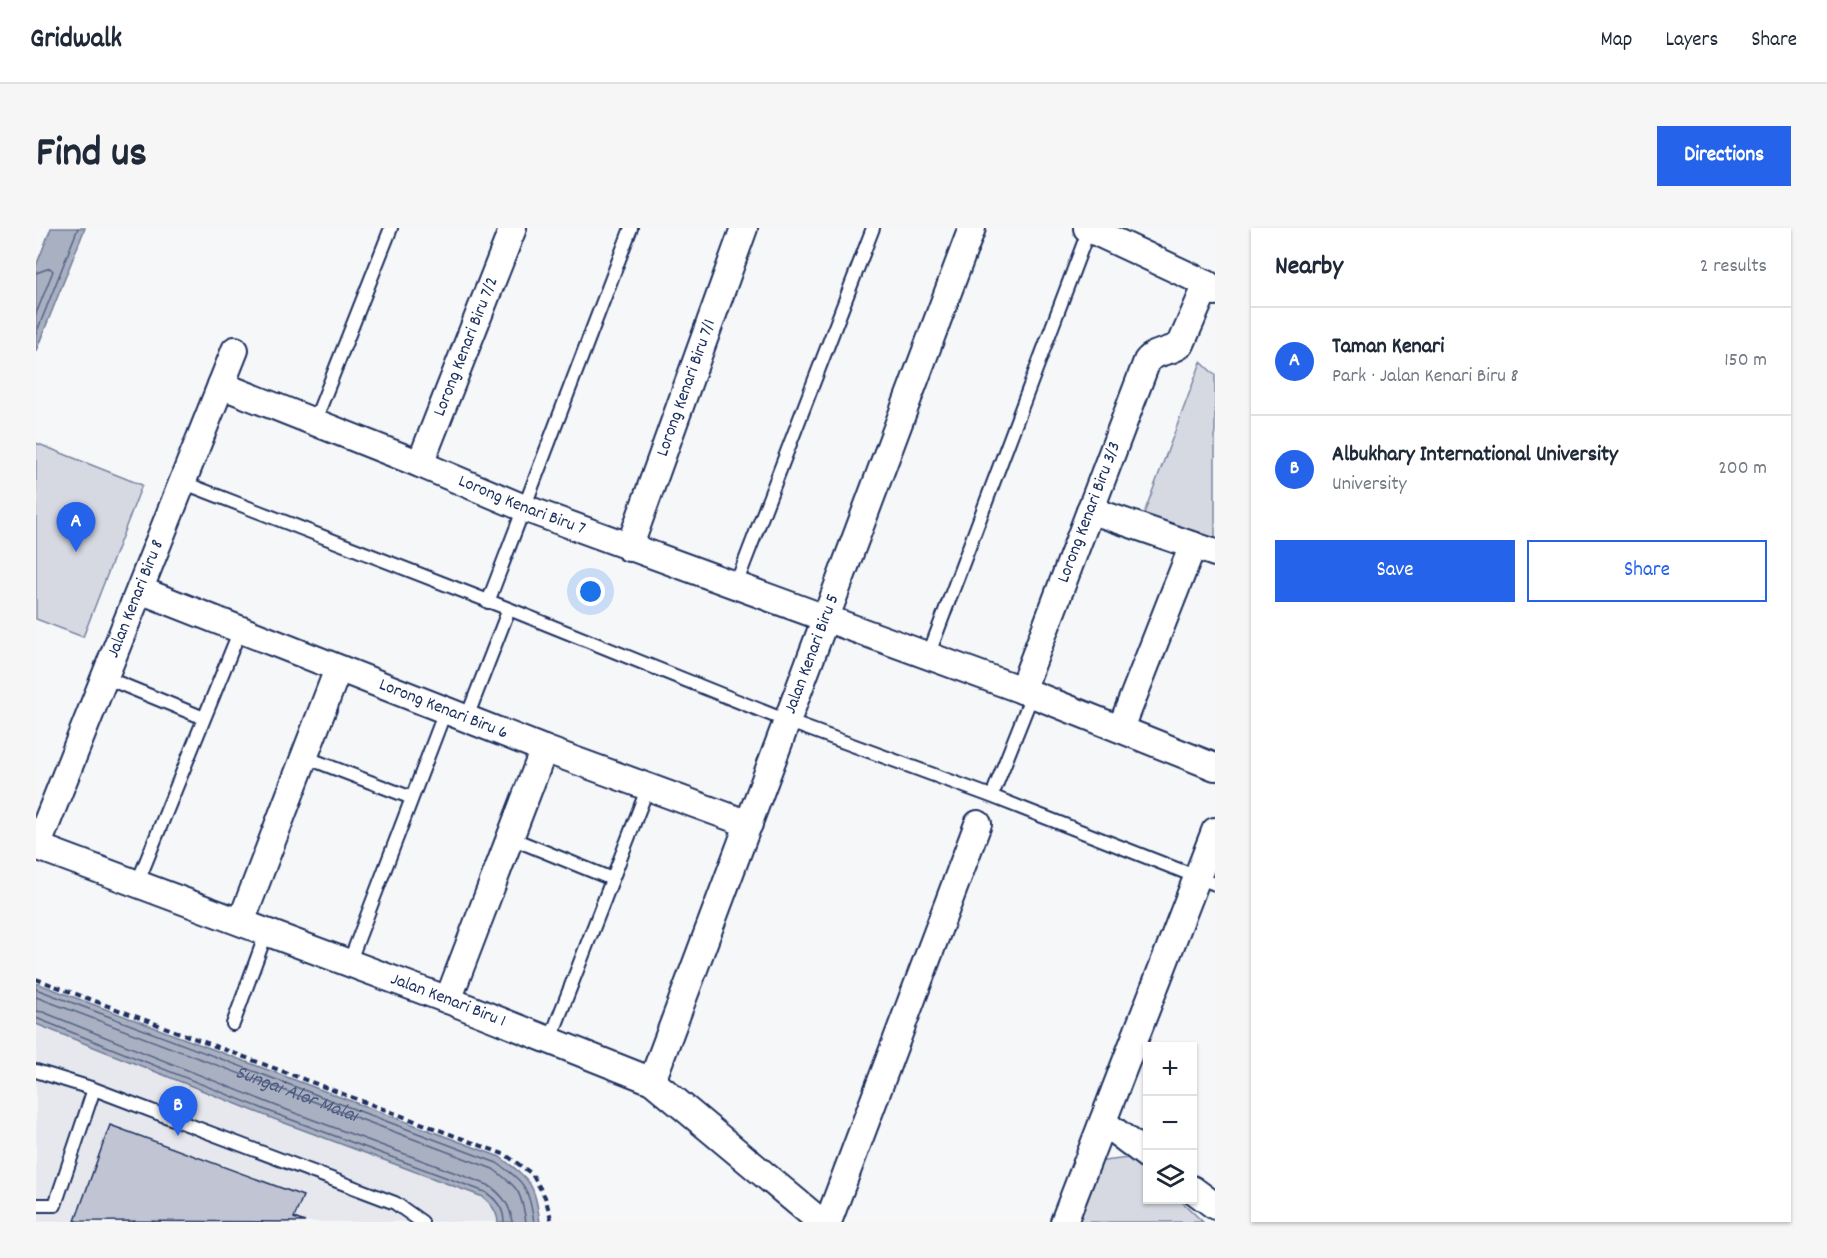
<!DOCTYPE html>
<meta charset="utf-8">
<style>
body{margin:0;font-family:Dekko,sans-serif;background:#f6f6f7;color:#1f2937}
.controls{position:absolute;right:18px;bottom:18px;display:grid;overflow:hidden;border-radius:0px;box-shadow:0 2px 4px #0004}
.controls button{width:54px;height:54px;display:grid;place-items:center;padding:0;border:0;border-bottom:2px solid #e0e1e3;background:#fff;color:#1f2937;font:30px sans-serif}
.you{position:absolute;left:555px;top:364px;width:21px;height:21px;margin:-15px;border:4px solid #fff;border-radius:50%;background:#1a73e8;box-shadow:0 0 0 9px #1a73e833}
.badge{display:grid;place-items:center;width:39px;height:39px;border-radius:50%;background:#2563eb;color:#fff;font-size:20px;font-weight:700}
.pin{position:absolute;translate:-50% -50px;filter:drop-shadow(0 2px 3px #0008)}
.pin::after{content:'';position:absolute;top:32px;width:21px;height:18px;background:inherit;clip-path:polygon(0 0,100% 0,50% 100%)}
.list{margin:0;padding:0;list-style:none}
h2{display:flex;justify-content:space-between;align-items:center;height:78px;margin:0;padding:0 24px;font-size:26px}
h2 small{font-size:20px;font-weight:400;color:#747a83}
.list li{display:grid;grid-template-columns:39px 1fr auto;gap:18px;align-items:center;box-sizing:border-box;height:108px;padding:0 24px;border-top:2px solid #e0e1e3}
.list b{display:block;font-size:22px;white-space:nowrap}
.list p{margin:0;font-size:20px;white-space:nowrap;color:#747a83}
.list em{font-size:20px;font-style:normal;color:#747a83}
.actions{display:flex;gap:12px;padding:18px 24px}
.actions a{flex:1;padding:14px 0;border:2px solid #2563eb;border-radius:0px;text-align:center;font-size:21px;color:#2563eb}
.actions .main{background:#2563eb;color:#fff}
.icon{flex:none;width:33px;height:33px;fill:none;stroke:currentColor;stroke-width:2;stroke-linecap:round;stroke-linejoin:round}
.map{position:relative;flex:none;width:1179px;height:994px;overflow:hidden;border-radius:0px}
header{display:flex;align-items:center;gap:36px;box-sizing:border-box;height:84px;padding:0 30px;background:#fff;border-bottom:2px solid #e0e1e3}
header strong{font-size:28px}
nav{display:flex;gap:33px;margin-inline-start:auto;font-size:21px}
.intro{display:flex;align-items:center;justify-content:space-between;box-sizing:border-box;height:144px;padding:0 36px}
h1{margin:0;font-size:42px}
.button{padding:15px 27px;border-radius:0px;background:#2563eb;color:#fff;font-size:21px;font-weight:700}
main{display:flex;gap:36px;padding:0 36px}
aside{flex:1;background:#fff;border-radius:0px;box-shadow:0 2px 4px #0004}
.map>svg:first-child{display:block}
.built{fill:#e6e8ee}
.green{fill:#d6d9e2;stroke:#7884a0;stroke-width:1.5}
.water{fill:#a9b0c1;stroke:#707c99;stroke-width:1.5}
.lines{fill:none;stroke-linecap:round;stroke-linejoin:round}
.shore{stroke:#546386;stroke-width:1.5}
.building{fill:#c0c4d3;stroke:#1b2f5e;stroke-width:1.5}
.service-casing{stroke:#1b2f5e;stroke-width:16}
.minor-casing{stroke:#1b2f5e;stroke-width:30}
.path{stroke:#1b2f5e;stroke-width:4;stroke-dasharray:6 4.5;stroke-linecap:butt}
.service{stroke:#fff;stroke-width:12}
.minor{stroke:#fff;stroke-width:26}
.labels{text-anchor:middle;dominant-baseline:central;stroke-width:4.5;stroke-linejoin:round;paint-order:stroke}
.street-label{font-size:18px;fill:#1b2f5e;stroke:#fff}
.water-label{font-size:20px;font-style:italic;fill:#4d5c81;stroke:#fff}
</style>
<header>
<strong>Gridwalk</strong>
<nav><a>Map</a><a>Layers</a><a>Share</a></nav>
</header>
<div class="intro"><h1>Find us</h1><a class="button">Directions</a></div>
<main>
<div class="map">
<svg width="1179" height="994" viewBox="0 0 1179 994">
<rect width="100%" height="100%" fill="#f6f7f9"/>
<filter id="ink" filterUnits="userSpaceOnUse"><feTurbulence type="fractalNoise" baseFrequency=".0167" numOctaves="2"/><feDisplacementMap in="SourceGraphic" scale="12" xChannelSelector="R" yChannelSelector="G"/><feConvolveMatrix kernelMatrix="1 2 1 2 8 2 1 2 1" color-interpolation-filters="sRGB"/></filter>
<g filter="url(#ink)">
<!-- built -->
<path class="built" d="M0,796l238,95 209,78 8,7 7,12v6h-462z"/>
<!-- green -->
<path class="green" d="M1165,134l14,13v165l-72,-24z
M0,215l106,42 -59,152 -47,-18z
M1100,929l11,11 1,32h32l23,22h-131l25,-60z"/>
<!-- water -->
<path class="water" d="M15,0h34l-49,123v-85z
M0,755l464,174c32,24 34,26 40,65h-42c-1,-11 -7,-18 -15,-25l-209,-78 -238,-95z"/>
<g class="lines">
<!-- shore -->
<g class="shore">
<path d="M0,45l14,-5 3,3 -17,43"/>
<path d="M0,106l42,-106"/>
<path d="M0,761l461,174c29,20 31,24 37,59"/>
<path id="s1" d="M0,769l457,172c26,19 28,22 33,53"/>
<path d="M0,783l7,1 236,95 209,78c14,9 23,21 24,37"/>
<path d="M0,790l240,96 209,78c11,7 19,16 19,30"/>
</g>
</g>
<!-- building -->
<path class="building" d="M74,897l193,71 -9,22 11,4 -230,-1z"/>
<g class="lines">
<!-- service casing -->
<g class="service-casing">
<path id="service" d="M278,195l77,-195
M146,254l327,127 278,112 204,75 224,88
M699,359l138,-359
M452,374l143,-374
M892,428l161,-427
M68,449l100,41
M431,489l42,-108
M269,529l107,41
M959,560l37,-93
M475,610l101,41
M101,656l103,-254
M313,735l97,-254
M197,796l34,-93
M514,812l98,-253
M0,843l58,18 301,114 27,19
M0,977h19l39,-116"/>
</g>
<!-- minor casing -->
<g class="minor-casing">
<g id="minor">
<path d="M1051,0l120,56 8,8"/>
<path id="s2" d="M185,157l199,79 104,44 498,182 193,77"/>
<path id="s3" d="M384,236l93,-236"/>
<path d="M1054,282l125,43"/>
<path id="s4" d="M593,320l115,-320"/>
<path id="s5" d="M104,362l404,159 205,75"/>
<path id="s6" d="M986,462l125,-329c9,-11 24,-8 34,-17l26,-60"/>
<path d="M1085,500l72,-183"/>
<path id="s7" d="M0,618l412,154 204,81 169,141"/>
<path id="s8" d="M1,619l198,-497"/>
<path d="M205,694l97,-253"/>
<path d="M412,772l96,-251"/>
<path id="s9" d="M616,853l320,-853"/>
<path d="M1067,894l45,34"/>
<path d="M1156,961l23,17"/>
<path d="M792,994l150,-398"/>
<path d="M1028,994l151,-391"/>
</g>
</g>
<!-- path -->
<path class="path" d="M0,751l470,176 26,19 13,23 7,25"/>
<!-- service -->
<use href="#service" class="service"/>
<!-- minor -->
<use href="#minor" class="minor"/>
</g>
</g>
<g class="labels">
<!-- street labels -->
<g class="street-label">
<text stroke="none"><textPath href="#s3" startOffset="126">Lorong Kenari Biru 7/2</textPath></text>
<text stroke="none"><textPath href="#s4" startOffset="170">Lorong Kenari Biru 7/1</textPath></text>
<text stroke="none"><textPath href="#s2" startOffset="324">Lorong Kenari Biru 7</textPath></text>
<text stroke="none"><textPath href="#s6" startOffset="190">Lorong Kenari Biru 3/3</textPath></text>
<text stroke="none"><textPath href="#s8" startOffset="267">Jalan Kenari Biru 8</textPath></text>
<text stroke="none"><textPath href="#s9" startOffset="456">Jalan Kenari Biru 5</textPath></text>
<text stroke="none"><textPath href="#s5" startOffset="326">Lorong Kenari Biru 6</textPath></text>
<text stroke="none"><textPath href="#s7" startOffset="440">Jalan Kenari Biru 1</textPath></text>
</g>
<!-- water labels -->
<g class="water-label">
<text stroke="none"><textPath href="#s1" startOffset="278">Sungai Alor Malai</textPath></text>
</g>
</g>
</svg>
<div class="controls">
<button>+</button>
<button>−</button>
<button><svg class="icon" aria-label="layers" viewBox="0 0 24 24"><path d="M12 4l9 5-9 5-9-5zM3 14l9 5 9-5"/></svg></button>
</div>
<div class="you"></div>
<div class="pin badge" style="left:40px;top:324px">A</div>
<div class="pin badge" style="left:142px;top:908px">B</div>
</div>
<aside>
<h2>Nearby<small>2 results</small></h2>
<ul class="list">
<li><span class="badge">A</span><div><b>Taman Kenari</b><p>Park · Jalan Kenari Biru 8</p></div><em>150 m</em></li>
<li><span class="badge">B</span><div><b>Albukhary International University</b><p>University</p></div><em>200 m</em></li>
</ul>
<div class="actions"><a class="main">Save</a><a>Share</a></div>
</aside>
</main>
